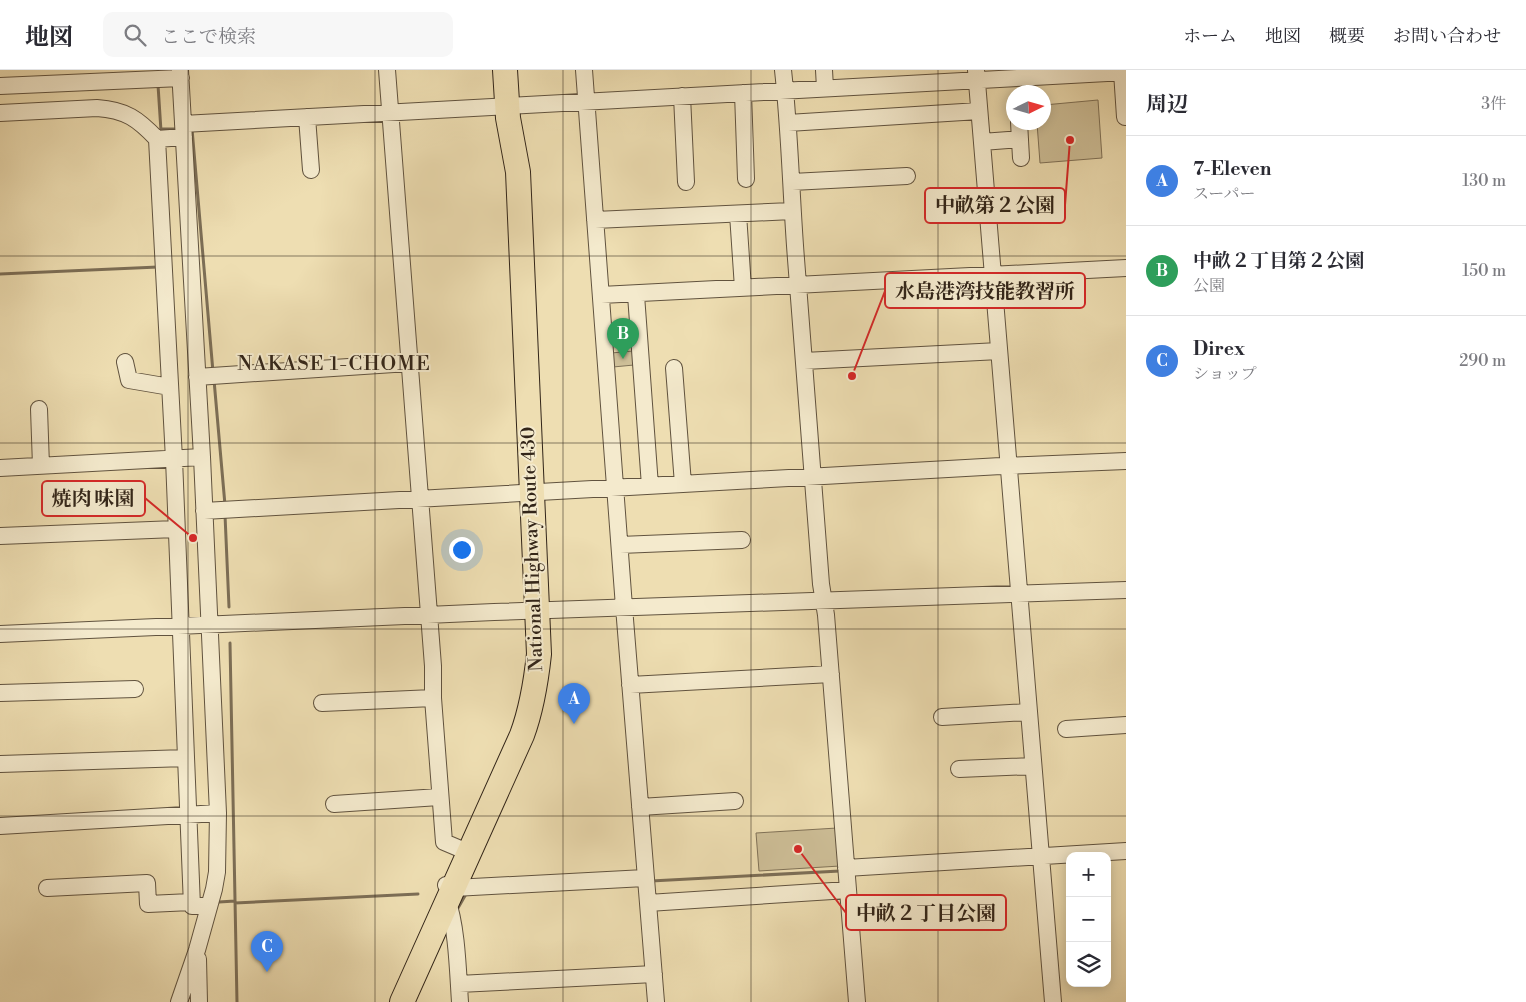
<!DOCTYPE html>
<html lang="ja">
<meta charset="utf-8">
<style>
body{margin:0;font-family:"Libre Bodoni","Noto Serif JP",serif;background:#f7f7f7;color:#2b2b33}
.controls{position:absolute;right:15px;bottom:15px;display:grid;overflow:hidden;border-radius:10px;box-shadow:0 2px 12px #0003}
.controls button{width:45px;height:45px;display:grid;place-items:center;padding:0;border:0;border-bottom:1px solid #e1e1e2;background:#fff;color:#2b2b33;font:25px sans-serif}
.compass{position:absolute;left:1006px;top:15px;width:45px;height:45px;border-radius:50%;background:#fff;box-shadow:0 2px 12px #0003;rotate:85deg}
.you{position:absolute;left:461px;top:479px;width:18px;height:18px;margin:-12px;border:4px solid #fff;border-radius:50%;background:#1a73e8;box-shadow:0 0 0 8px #1a73e833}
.badge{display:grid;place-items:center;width:32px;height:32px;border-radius:50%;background:#7c3aed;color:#fff;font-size:16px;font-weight:700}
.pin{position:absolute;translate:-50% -41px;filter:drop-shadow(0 1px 2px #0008)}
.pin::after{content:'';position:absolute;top:26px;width:18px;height:15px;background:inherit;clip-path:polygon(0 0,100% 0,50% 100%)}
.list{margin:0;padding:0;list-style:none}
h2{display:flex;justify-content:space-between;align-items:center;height:65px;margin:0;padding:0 20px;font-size:21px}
h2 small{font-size:16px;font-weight:400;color:#7c7c81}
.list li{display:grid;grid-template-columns:32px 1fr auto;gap:15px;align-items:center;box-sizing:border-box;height:90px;padding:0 20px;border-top:1px solid #e1e1e2}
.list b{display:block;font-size:19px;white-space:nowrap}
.list p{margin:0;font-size:16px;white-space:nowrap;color:#7c7c81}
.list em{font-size:16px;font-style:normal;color:#7c7c81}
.icon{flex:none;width:28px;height:28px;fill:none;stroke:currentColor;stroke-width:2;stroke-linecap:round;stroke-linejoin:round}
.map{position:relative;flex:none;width:1126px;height:932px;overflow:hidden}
header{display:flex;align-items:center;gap:30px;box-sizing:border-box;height:70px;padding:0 25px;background:#fff;border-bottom:1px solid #e1e1e2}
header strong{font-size:24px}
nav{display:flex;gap:28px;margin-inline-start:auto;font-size:18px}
.search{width:350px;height:45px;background:#f7f7f7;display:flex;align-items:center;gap:12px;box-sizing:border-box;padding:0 18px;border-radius:10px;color:#7c7c81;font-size:19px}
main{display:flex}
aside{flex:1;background:#fff}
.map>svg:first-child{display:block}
.green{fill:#cebf98;stroke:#807258}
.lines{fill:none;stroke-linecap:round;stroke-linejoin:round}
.stream{stroke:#7c6e56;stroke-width:3}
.minor-casing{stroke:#61533f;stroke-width:18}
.highway-casing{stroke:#322519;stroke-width:26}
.minor{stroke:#f4eacd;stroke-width:16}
.highway{stroke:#eedeb2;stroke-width:24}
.grid{fill:none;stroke:#322519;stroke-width:1;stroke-opacity:0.55}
.labels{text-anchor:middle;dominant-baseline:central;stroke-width:4;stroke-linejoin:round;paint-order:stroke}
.street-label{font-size:19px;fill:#322519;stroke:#f4eacd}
.neighbourhood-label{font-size:20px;letter-spacing:1px;fill:#322519;stroke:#f4eacd}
.leader{fill:none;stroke:#d62828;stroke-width:2}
.callout-dot{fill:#d62828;stroke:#f4eacd;stroke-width:2}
.callout{fill:#f4eacd;stroke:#d62828;stroke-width:2}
.callout-label{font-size:20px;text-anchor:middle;font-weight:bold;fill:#322519}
</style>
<header>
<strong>地図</strong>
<div class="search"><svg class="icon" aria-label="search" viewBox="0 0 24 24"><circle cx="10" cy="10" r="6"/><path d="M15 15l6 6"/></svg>ここで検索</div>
<nav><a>ホーム</a><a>地図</a><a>概要</a><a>お問い合わせ</a></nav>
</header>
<main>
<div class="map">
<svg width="1126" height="932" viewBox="0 0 1126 932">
<rect width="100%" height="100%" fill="#eedeb2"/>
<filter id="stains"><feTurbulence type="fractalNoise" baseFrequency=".004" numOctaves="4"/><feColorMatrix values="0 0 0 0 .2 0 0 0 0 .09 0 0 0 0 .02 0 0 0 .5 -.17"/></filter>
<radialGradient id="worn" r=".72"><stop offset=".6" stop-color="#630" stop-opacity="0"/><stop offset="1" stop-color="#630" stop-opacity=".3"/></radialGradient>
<!-- green -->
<path class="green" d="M1098,30l4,58 -62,5 -3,-40 7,-1v-17z
M633,281l1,14 -21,2 -2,-14z
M837,758l3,38 -81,5 -3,-38z"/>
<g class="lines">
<!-- stream -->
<path class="stream" d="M158,15l3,46
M161,59h15
M192,59l21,243
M0,204l158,-7
M214,310l11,125
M225,445l4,92
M230,573l7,359
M651,811l189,-10
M219,832l16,-1
M235,833l183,-9
M458,838l8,-14"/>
<!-- minor casing -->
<g class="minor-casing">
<path id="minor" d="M387,0l46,596v32l11,144 26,11
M584,0l40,537 32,395
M783,0c7,63 8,126 13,189 8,108 17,217 25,325l5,31 31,387
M824,0l1,18
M976,0l77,932
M1122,2l3,45
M0,16l181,-8
M743,23l3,86
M682,26l4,86
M0,43l97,-5c29,2 41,11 60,31l27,-2
M307,47l4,53
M1019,52l2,36
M788,53l191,-12
M183,54l943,-52
M157,69l17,320 18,447h17
M982,72l38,-3
M792,112l115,-6
M738,144l5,74
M595,150l197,-9
M601,225l525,-27
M636,225l14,191
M804,291l195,-10
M125,292l4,18 41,7
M674,298l9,116
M197,307l212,-14
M39,339l2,57
M0,398l202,-11
M204,441l797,-45 125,-5
M0,466l176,-7
M620,475l122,-5
M0,564l494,-22 632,-22
M630,615l201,-11
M0,623l135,-4
M322,633l111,-5
M942,647l86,-5
M1066,659l60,-4
M0,694l186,-6
M959,699l74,-3
M334,734l105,-7
M640,737l95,-6
M0,756l218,-13
M846,798l280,-17
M446,815l8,3 191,-10
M47,818l100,-5 1,21 43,-2
M447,830c10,26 11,74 13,102
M648,833l200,-13
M198,889l1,43
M459,914l195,-10
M179,932l18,-52 17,-61 3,-17 1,-59 -16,-356 -22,-387"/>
</g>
<!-- highway casing -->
<g class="highway-casing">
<path id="highway" d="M402,932l120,-267c10,-27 14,-53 17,-81l-21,-482 -10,-54 -3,-48"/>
</g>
<!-- minor -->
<use href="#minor" class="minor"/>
<!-- highway -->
<use href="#highway" class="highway"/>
</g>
<!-- grid -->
<path class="grid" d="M188,0v932M375,0v932M563,0v932M751,0v932M938,0v932M0,186h1126M0,373h1126M0,559h1126M0,746h1126"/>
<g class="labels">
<!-- street labels -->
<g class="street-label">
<text transform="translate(532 479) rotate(-92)">National Highway Route 430</text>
</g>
<!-- neighbourhood labels -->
<g class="neighbourhood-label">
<text x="334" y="294">NAKASE 1-CHOME</text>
</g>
</g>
<!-- callouts -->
<path class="leader" d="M1070 70L1065 135M852 306L885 221M193 468L145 428M798 779L846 843"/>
<g class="callout-dot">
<circle cx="1070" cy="70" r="5"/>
<circle cx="852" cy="306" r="5"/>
<circle cx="193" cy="468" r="5"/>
<circle cx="798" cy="779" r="5"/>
</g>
<g class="callout">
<rect x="925" y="118" width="140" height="35" rx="5"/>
<rect x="885" y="203" width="200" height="35" rx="5"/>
<rect x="42" y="411" width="103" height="35" rx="5"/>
<rect x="846" y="825" width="160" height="35" rx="5"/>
</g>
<g class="callout-label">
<text x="995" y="142">中畝第２公園</text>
<text x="985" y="228">水島港湾技能教習所</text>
<text x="93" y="435">焼肉 味園</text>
<text x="926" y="850">中畝２丁目公園</text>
</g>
<rect width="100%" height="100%" filter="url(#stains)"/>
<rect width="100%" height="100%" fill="url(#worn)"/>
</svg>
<div class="controls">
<button>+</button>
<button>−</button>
<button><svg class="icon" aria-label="layers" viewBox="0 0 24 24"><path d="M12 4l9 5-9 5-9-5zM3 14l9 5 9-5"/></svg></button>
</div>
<svg class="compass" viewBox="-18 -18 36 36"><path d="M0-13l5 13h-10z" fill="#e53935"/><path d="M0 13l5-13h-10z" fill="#7c7c81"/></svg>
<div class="you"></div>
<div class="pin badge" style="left:574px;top:654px;background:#3f7fe0">A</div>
<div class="pin badge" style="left:623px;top:289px;background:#2e9e5b">B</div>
<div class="pin badge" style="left:267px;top:902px;background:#3f7fe0">C</div>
</div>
<aside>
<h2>周辺<small>3件</small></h2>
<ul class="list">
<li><span class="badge" style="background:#3f7fe0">A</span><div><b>7-Eleven</b><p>スーパー</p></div><em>130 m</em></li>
<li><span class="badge" style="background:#2e9e5b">B</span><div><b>中畝２丁目第２公園</b><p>公園</p></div><em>150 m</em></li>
<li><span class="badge" style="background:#3f7fe0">C</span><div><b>Direx</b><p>ショップ</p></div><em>290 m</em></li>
</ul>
</aside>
</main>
